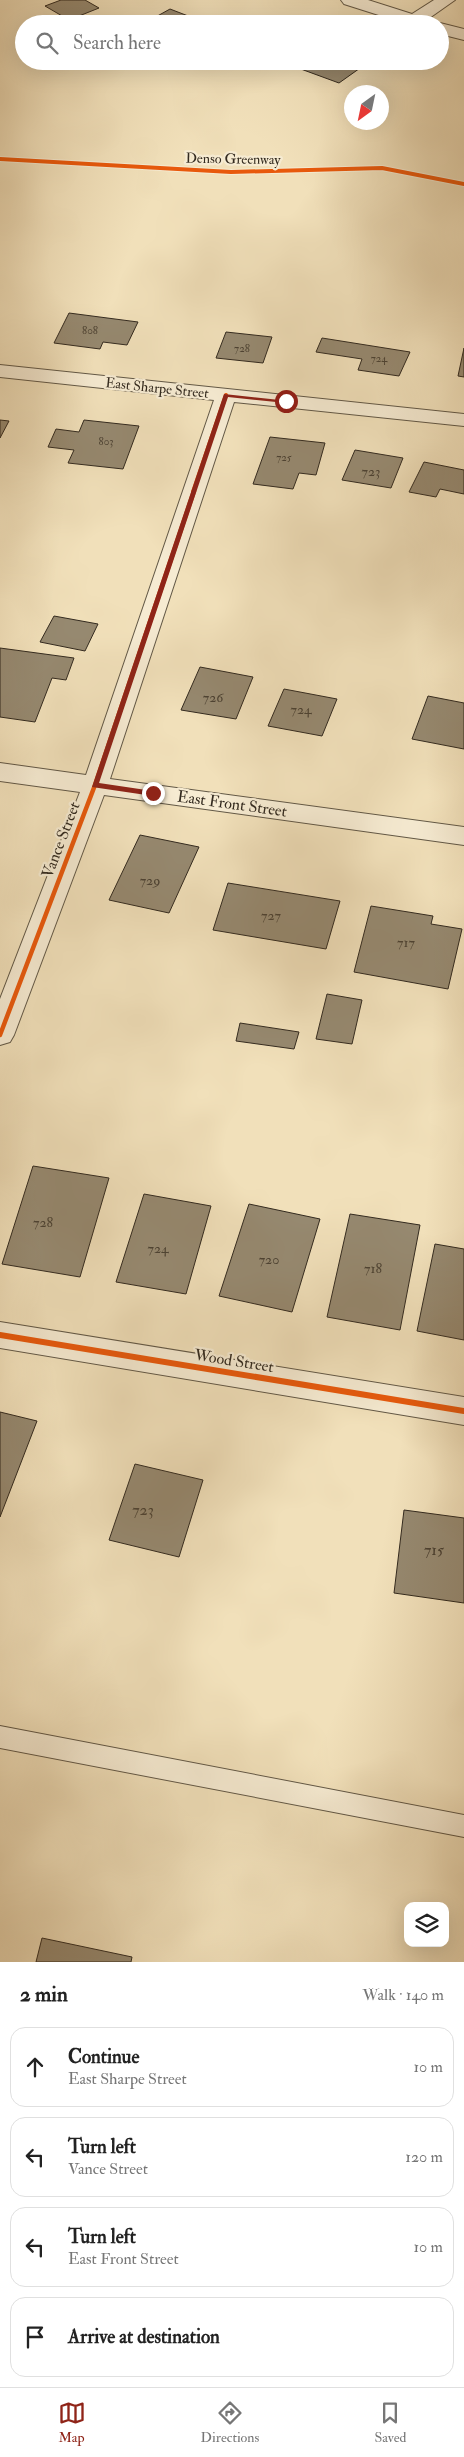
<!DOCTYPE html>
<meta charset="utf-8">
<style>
body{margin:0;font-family:"IM FELL Double Pica",serif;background:#f2f2f2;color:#222}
.controls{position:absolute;right:15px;bottom:15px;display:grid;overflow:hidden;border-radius:10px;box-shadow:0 5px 20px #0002}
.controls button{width:45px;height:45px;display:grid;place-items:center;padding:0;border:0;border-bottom:1px solid #e0e0e0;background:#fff;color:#222;font:25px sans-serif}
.compass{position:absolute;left:344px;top:85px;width:45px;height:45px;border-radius:50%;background:#fff;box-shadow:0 5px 20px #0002;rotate:213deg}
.stop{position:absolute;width:15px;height:15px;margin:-11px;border:4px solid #8f2418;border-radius:50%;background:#fff}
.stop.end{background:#8f2418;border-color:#fff;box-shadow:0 1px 5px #0008}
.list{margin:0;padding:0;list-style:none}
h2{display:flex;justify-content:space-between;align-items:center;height:65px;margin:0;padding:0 20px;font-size:21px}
h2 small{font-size:16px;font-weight:400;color:#767676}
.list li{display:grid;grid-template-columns:32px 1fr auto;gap:15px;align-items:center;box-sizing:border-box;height:80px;margin:0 10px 10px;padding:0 10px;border:1px solid #e0e0e0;border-radius:15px}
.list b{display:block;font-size:19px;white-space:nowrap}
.list p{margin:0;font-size:16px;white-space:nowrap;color:#767676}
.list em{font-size:16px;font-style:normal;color:#767676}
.icon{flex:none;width:28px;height:28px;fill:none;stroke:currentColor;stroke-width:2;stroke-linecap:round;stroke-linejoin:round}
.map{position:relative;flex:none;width:464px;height:1962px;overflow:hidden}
.search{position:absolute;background:#fff;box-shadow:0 5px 20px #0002;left:15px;right:15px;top:15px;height:55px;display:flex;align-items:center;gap:12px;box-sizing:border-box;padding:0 18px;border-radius:28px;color:#767676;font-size:19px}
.sheet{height:425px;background:#fff}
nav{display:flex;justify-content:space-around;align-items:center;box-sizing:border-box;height:70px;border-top:1px solid #e0e0e0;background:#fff;font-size:14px;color:#767676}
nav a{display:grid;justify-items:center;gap:2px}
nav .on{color:#8f2418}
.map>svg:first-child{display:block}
.building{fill:#968970;stroke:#332a1f}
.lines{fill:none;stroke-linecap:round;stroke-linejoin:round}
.service-casing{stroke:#625846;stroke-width:2}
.minor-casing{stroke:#625846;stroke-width:2}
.service{fill:#f6ebd2;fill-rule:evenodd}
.minor{fill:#f6ebd2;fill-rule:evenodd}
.cycleway-far2-casing{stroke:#f6ebd2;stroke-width:6}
.cycleway-far1-casing{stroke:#f6ebd2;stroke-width:8}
.cycleway-casing{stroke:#f6ebd2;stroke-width:9}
.cycleway-far2{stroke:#e8590c;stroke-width:4}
.cycleway-far1{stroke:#e8590c;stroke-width:4.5}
.cycleway{stroke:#e8590c;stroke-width:6}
.route{fill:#8f2418}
.labels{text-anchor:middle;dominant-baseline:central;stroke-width:4.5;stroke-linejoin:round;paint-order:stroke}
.far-number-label{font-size:11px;fill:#4c4233}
.far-street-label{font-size:14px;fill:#332a1f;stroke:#f6ebd2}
.number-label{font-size:14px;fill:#4c4233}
.street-label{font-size:16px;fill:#332a1f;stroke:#f6ebd2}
.near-number-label{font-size:16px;fill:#4c4233}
</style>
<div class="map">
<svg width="464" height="1962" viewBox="0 0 464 1962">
<rect width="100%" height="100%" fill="#f1e0ba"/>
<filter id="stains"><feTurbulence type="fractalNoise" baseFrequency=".004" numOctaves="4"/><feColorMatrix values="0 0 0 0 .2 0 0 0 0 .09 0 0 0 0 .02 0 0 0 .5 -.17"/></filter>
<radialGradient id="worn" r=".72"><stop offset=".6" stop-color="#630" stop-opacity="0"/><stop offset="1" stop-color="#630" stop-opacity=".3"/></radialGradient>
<!-- building -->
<path class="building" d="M61,0h24l14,8 -30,12 -24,-14z
M170,9l39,15h-66z
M279,61h91l-31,22z
M69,313l69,9 -11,23 -24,-3 -3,7 -46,-6z
M226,332l46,5 -9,26 -47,-5z
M322,338l88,14 -11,24 -41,-6 4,-11 -46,-7z
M464,348v29l-6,-1z
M0,420l9,1 -9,17z
M84,420l55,6 -16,43 -55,-6 6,-13 -26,-3 8,-18 23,3z
M270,437l55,6 -9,32 -17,-2 -6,16 -40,-5z
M355,450l48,8 -12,30 -49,-8z
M424,462l40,8v24l-24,-5 -4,8 -27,-5z
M54,616l44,8 -13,27 -45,-9z
M0,648l74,10 -8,22 -14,-2 -17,44 -35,-5z
M200,667l53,10 -17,42 -55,-9z
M284,689l53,10 -15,37 -54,-10z
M428,696l36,7v46l-52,-10z
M140,835l59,12 -30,66 -60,-13z
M228,883l112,18 -14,48 -113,-19z
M371,906l62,10 -2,8 31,5 -14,60 -94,-17z
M327,994l35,6 -10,44 -36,-5z
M240,1023l59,9 -5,17 -58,-8z
M33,1166l76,12 -29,99 -78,-13z
M144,1194l67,12 -25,88 -70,-12z
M249,1204l71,15 -28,93 -73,-16z
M350,1214l70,11 -20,105 -73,-13z
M435,1244l29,5v91l-47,-9z
M0,1412l37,9 -37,96z
M135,1464l68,16 -24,77 -70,-17z
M404,1510l60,8v85l-70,-10z
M42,1938l90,19 -1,5h-95z"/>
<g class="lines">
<!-- service casing -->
<g class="service-casing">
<path id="service" d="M0,1726l464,89v22l-464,-89z"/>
</g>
<!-- minor casing -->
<g class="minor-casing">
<path id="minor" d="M341,0h27l44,14 22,-14h21l-27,19 7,5h-28l-63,-20z
M440,23l24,6v11l-24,-6v-10h-4z
M0,365l464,49v12l-230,-24 -124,377 354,48v18l-360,-50 -90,240 -4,7 -10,3v-46l80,-207 -80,-11v-18l86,12 128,-375 -214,-23z
M0,1322l464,75v28l-464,-77z"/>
</g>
<!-- service -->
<use href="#service" class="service"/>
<!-- minor -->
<use href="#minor" class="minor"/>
<!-- cycleway-far2 casing -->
<g class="cycleway-far2-casing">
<path id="cycleway-far2" d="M0,159l231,13 151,-4 82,16
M193,492l33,-97"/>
</g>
<!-- cycleway-far1 casing -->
<g class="cycleway-far1-casing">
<path id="cycleway-far1" d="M0,1035l95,-250 99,-294"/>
</g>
<!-- cycleway casing -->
<g class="cycleway-casing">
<path id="cycleway" d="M0,1335l464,76"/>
</g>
<!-- cycleway-far2 -->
<use href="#cycleway-far2" class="cycleway-far2"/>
<!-- cycleway-far1 -->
<use href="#cycleway-far1" class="cycleway-far1"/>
<!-- cycleway -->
<use href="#cycleway" class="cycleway"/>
</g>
<!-- route -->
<path class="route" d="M224,394l65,7 -3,2 -58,-6 -129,386 54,8 4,2 -4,3 -61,-9z"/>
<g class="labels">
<!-- far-number labels -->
<g class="far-number-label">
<text x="90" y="330">808</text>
<text x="242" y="348">728</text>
<text x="379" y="358">724</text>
<text x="106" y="441">803</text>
<text x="284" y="457">725</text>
</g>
<!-- far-street labels -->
<g class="far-street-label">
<text transform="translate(233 159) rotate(1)">Denso Greenway</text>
<text transform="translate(157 388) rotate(6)">East Sharpe Street</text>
</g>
<!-- number labels -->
<g class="number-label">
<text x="371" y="471">723</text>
<text x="213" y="697">726</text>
<text x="301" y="709">724</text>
<text x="150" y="880">729</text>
<text x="271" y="915">727</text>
<text x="406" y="942">717</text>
<text x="43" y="1222">728</text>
<text x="158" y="1248">724</text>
<text x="269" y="1259">720</text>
<text x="373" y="1268">718</text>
</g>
<!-- street labels -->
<g class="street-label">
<text transform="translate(232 804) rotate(8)">East Front Street</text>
<text transform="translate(61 840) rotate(-69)">Vance Street</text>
<text transform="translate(234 1361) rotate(9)">Wood Street</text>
</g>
<!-- near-number labels -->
<g class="near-number-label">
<text x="143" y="1510">723</text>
<text x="434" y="1550">715</text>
</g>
</g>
<rect width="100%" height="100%" filter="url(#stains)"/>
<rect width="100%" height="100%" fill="url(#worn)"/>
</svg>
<div class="controls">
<button><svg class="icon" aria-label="layers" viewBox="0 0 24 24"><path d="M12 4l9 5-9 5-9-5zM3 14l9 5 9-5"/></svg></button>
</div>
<svg class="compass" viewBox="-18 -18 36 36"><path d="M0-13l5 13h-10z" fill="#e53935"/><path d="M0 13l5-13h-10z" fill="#767676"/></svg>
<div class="stop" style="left:286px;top:401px"></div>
<div class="stop end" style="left:153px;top:793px"></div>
<div class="search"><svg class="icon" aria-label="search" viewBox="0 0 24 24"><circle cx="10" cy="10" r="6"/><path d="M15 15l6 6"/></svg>Search here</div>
</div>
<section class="sheet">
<h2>2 min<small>Walk · 140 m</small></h2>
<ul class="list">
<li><svg class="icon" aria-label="ahead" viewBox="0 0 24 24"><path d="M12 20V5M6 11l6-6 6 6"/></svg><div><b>Continue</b><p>East Sharpe Street</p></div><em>10 m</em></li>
<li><svg class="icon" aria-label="left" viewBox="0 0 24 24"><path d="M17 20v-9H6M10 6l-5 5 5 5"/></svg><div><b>Turn left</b><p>Vance Street</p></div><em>120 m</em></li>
<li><svg class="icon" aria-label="left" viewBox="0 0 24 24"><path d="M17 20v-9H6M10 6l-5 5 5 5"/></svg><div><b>Turn left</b><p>East Front Street</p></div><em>10 m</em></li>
<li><svg class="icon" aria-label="arrive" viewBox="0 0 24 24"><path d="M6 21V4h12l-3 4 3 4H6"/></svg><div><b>Arrive at destination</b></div></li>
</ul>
</section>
<nav>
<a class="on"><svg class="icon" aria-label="map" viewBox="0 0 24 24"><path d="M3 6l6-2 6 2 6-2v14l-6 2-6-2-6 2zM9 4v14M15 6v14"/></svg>Map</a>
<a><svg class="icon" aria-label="directions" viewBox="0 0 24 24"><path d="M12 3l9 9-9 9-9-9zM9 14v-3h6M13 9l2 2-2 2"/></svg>Directions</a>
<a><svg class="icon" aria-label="saved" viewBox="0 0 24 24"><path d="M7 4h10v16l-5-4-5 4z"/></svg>Saved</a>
</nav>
